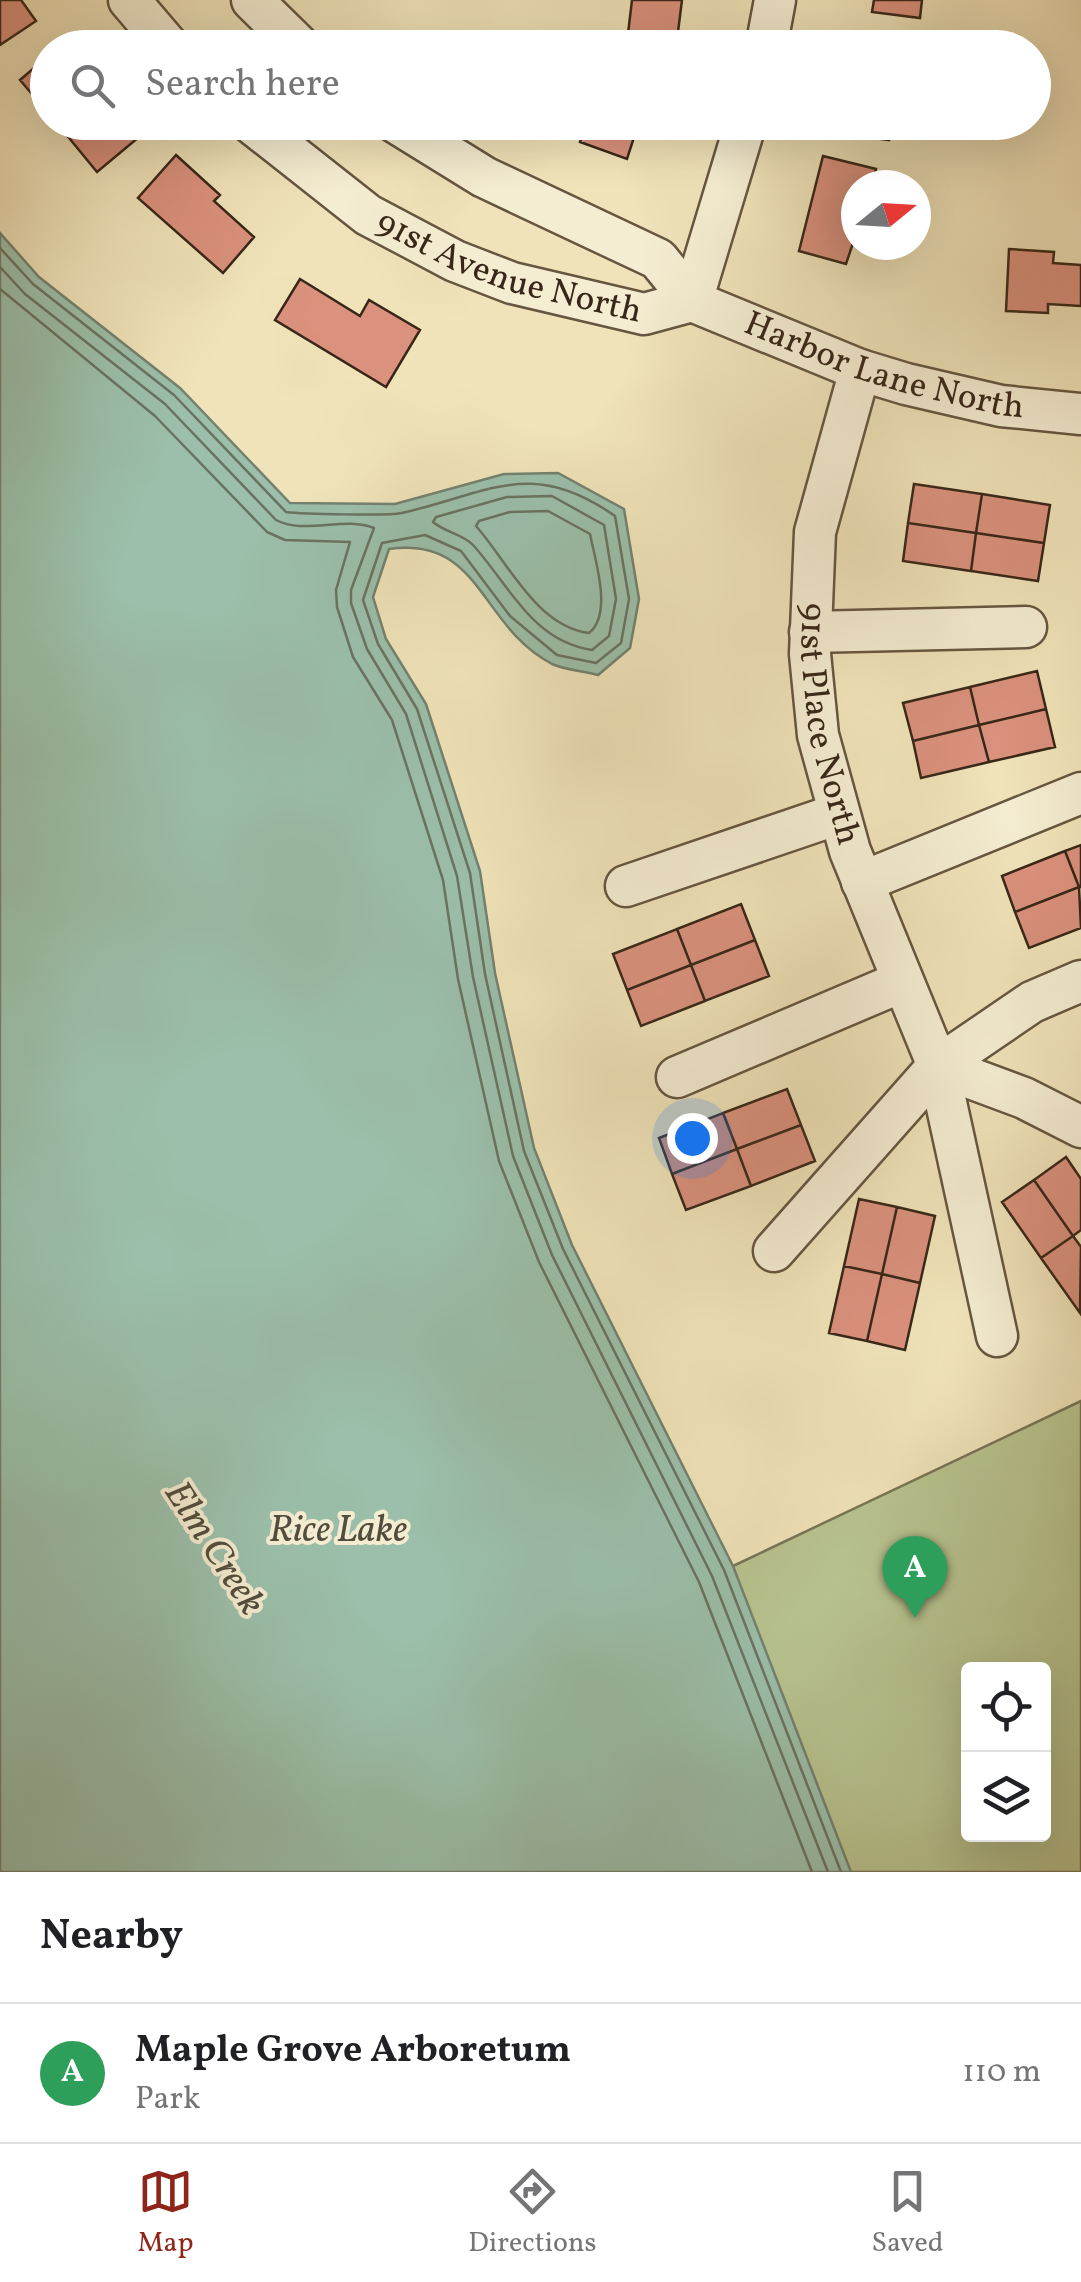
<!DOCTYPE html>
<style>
body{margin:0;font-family:Vollkorn,serif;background:#f2f2f2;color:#202124}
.controls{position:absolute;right:30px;bottom:30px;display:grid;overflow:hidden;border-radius:10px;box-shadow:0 10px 40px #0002}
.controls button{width:90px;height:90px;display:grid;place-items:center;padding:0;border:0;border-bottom:2px solid #e0e0e0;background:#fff;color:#202124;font:50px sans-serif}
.compass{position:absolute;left:841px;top:170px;width:90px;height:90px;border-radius:50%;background:#fff;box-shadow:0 10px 40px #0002;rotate:72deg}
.you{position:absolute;left:692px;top:1138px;width:35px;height:35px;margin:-25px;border:8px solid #fff;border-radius:50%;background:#1a73e8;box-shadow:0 0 0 15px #1a73e833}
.badge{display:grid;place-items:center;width:65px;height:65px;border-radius:50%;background:#8f2418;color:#fff;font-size:32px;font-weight:700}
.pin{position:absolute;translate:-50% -82px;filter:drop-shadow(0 2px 5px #0008)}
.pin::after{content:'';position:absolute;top:52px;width:35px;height:30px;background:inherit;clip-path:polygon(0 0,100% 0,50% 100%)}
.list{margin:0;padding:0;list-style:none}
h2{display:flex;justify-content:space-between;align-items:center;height:130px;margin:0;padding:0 40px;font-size:42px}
h2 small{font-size:32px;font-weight:400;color:#757577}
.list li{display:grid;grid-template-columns:65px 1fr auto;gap:30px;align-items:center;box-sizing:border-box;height:140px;padding:0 40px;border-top:2px solid #e0e0e0}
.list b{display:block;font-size:38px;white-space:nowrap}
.list p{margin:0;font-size:32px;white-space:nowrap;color:#757577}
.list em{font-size:32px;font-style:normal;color:#757577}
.icon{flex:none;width:55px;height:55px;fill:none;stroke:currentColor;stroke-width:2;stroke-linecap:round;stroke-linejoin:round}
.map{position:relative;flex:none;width:1081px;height:1872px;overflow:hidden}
.search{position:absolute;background:#fff;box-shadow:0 10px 40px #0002;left:30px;right:30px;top:30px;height:110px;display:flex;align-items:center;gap:25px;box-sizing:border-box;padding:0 35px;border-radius:55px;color:#757577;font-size:38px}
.sheet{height:270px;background:#fff}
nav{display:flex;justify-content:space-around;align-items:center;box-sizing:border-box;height:140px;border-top:2px solid #e0e0e0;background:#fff;font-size:28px;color:#757577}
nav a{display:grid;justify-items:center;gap:5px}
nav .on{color:#8f2418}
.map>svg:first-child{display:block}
.green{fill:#b8c490;stroke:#787654;stroke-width:2.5;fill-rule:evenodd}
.water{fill:#9bbfaa;stroke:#738270;stroke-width:2.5}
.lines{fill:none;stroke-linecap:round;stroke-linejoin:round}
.shore{stroke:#6a7361;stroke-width:2.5}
.building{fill:#da917d;stroke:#382718;stroke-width:2.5}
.minor-casing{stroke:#665640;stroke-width:45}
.minor{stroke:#f5edd2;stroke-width:40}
.labels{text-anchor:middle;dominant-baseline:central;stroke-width:8;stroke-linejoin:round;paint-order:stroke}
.street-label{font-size:35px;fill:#382718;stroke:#f5edd2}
.water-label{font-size:38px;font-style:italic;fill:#514d3c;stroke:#f5edd2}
</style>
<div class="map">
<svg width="1081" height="1872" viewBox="0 0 1081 1872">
<rect width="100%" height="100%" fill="#f0e3b9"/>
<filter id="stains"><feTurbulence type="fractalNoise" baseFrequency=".002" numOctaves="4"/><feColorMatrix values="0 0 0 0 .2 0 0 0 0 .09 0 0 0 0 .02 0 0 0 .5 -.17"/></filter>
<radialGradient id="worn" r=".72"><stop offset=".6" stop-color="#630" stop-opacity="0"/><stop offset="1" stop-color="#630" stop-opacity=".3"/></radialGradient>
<!-- green -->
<path class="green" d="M1081,1401v471h-256l-92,-306zM968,1670h76v164h-76z"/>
<!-- water -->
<path class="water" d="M0,233l39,44 141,111 110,115 105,1 109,-30 54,-1 66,36 15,90 -9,49 -32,27c-14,-4 -33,-5 -46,-11 -73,-38 -70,-128 -163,-115l-16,48 13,42 40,65 54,167 15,102 39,175 38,97 161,321 118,306h-851z"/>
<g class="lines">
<!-- shore -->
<path class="shore" d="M0,248l33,36 141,111 112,117c16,2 102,4 116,1 88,-20 129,-56 213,3l14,83 -8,44 -25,20 -39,-8 -47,-39 -49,-65 -36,-16 -43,8 -19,57 15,44 39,65 53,164 15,101 39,177 39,98 161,321 117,302
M0,267l25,27 140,110 111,116c28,15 68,-4 98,8l-23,62v13l16,46 39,65 51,162 16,101 40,179 39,99 160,321 116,296
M0,289l155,127 112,116 18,8 65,2 -14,48 1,17 16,50 39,63 51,160 15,99 41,182 40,101 160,320 113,290
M552,496l52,29 12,74 -7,37 -17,14c-60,-9 -82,-64 -119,-105 -10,-11 -29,-13 -40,-23l3,-5 71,-20z
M548,511l42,23c5,26 23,80 -1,99 -53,-7 -81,-71 -113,-107l3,-5 31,-9z"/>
</g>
<!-- building -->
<path class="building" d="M0,0h21l15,21 -36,24z
M632,0h50l-6,48 -49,-6z
M874,0h48l-2,18 -48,-6z
M858,32l44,5 -1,11h-45z
M48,56v57l-28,-33z
M56,122h82l7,10 -48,40z
M587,122h52l-12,37 -47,-17z
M846,122h45l-2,18 -44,-6z
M176,155l44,40 -6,6 40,36 -31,36 -85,-75z
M823,156l53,13 -4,16h-16v49l-10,30 -47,-13z
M1009,249l45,3 -1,11 28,2v41l-33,-2v9l-42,-2z
M300,279l60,37 9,-16 51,30 -34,57 -111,-67z
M914,484l68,10 -6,39 -68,-10z
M982,494l68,11 -6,38 -68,-10z
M908,523l68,10 -5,38 -68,-10z
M976,533l68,10 -6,38 -67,-10z
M1037,671l9,38 -67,16 -9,-38z
M970,687l9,38 -66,16 -10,-38z
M1046,709l9,38 -66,15 -10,-37z
M979,725l10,37 -68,16 -8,-37z
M1081,845v42h-2l-14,-36z
M1065,851l14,36 -64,25 -13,-36z
M1079,887l2,41 -52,20 -14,-36z
M741,904l14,36 -64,25 -14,-36z
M677,929l14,36 -64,25 -14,-36z
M755,940l14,36 -64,25 -14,-36z
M691,965l14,36 -64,25 -14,-36z
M787,1089l14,36 -64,24 -14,-36z
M723,1113l14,36 -65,25 -13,-36z
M801,1125l14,36 -64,25 -14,-37z
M737,1149l14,37 -65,24 -14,-36z
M1066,1157l15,22v51l-8,6 -39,-56z
M1034,1180l39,56 -32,22 -39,-56z
M859,1199l38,8 -15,67 -38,-8z
M897,1207l38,9 -15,67 -38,-9z
M1073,1236l8,11 -1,66 -39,-55z
M844,1266l38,8 -15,67 -38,-8z
M882,1274l38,9 -15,67 -38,-9z"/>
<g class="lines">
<!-- minor casing -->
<g class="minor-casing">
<g id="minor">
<path d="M129,0l41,48"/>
<path d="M252,0l49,48"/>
<path d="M766,48l9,-48"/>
<path id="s1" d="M250,122l118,93 87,46 57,22 132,31 48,-13"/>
<path id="s2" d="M395,122l89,55 174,82 34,42 168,69 46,14 95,22 80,8"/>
<path d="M692,301l54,-179"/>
<path id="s3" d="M860,370l-45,162 -5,122 8,81 32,116 88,215 59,270"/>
<path d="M810,632l216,-5"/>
<path d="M862,882l219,-89"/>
<path d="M626,886l212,-72"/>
<path d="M938,1066l86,32 57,29"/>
<path d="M677,1077l224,-95"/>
<path d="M774,1251l164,-185 94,-64 49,-21"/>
</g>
</g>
<!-- minor -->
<use href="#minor" class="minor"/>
</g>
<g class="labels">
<!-- street labels -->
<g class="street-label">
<text stroke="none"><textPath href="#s1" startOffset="302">91st Avenue North</textPath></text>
<text stroke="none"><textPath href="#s2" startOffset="555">Harbor Lane North</textPath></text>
<text stroke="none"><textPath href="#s3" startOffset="362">91st Place North</textPath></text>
</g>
<!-- water labels -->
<g class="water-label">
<text x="338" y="1531">Rice Lake</text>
<text transform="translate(213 1549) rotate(57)">Elm Creek</text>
</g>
</g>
<rect width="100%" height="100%" filter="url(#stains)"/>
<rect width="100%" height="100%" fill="url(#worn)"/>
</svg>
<div class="controls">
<button><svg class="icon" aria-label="locate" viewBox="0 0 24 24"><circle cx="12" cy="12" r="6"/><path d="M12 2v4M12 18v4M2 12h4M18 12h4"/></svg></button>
<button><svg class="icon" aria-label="layers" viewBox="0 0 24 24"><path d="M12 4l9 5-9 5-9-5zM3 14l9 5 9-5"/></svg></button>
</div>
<svg class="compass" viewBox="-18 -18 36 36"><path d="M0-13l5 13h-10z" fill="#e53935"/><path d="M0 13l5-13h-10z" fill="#757577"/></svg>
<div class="you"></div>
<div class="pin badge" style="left:915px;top:1618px;background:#2e9e5b">A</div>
<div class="search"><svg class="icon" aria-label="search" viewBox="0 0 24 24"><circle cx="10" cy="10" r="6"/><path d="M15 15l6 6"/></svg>Search here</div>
</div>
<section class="sheet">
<h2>Nearby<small></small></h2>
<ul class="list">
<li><span class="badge" style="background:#2e9e5b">A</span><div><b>Maple Grove Arboretum</b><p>Park</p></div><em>110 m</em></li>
</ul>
</section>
<nav>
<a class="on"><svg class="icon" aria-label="map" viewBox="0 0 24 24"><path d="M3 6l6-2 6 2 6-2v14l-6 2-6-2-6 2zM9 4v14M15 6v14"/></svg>Map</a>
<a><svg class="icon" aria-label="directions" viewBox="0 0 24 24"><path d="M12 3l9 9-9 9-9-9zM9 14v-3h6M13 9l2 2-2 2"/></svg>Directions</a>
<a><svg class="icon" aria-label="saved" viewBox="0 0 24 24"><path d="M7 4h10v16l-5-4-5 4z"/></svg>Saved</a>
</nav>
